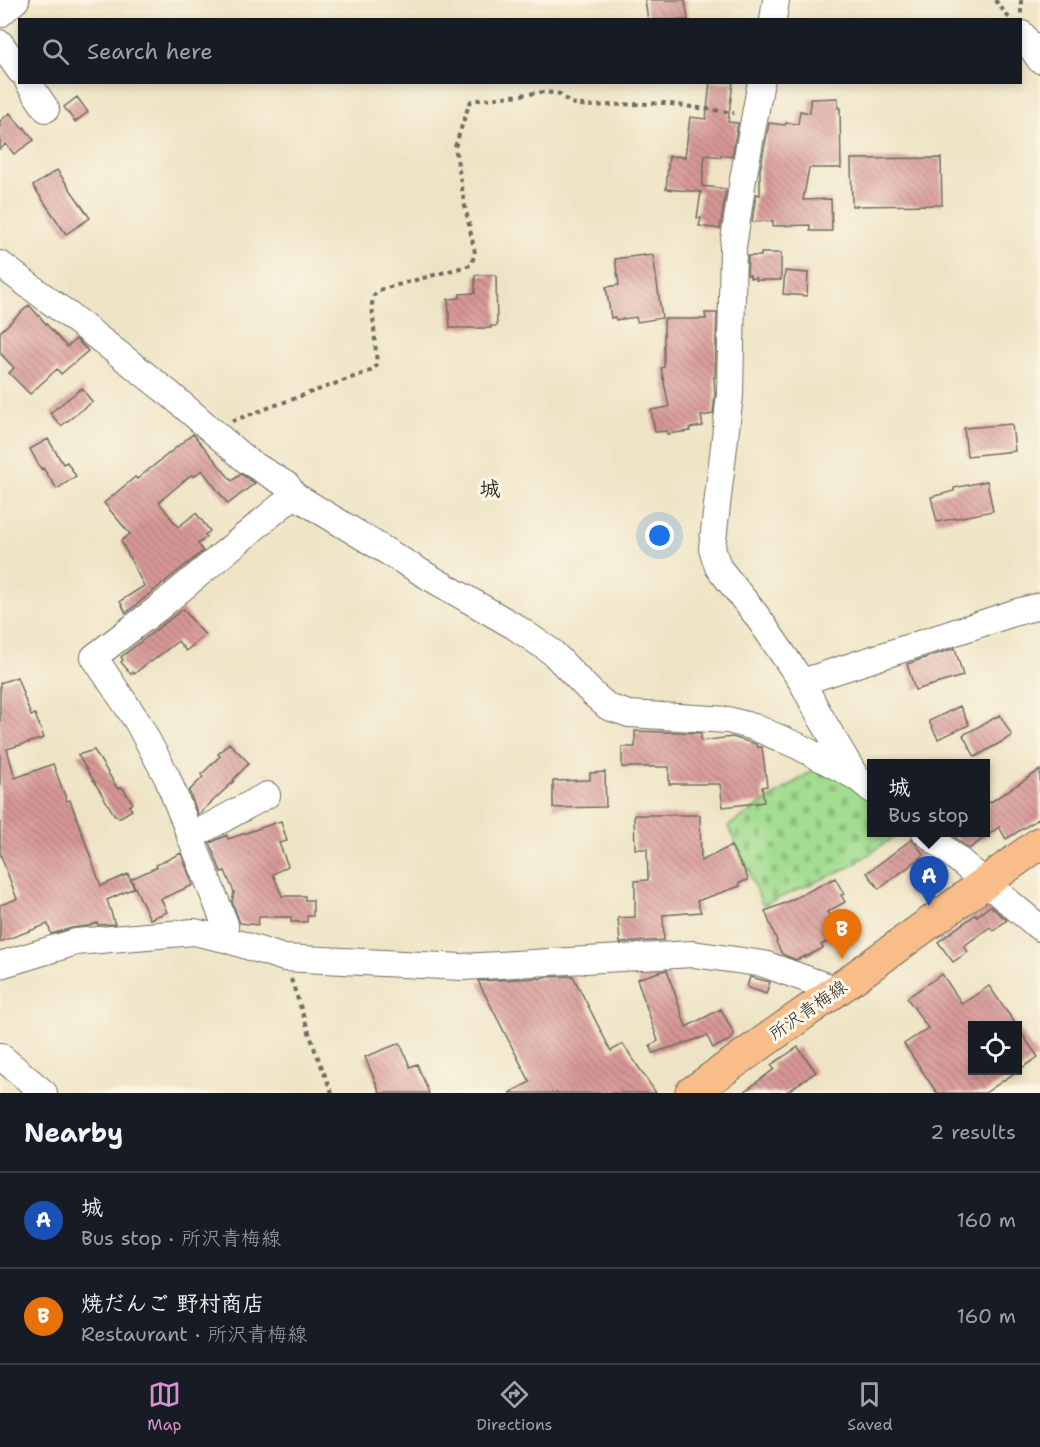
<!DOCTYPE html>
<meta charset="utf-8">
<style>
body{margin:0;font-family:"Shantell Sans","Klee One",sans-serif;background:#20242c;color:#f1f3f6}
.controls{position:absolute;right:18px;bottom:18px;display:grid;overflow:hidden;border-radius:0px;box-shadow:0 3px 9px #0003}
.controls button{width:54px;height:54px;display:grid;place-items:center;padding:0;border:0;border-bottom:2px solid #363941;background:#171b24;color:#f1f3f6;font:30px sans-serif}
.you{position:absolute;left:660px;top:536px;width:21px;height:21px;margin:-15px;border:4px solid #fff;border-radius:50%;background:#1a73e8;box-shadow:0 0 0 9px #1a73e833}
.badge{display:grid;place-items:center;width:39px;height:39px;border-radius:50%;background:#d690ce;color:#fff;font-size:20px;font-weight:700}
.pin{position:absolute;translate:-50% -50px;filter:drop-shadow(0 2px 3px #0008)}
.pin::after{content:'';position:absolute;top:32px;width:21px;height:18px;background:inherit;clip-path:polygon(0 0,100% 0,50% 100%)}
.popup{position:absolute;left:867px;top:759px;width:123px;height:78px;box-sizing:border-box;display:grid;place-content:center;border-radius:0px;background:#171b24;filter:drop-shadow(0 2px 4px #0005);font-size:20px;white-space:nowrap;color:#9ea1a6}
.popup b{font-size:22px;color:#f1f3f6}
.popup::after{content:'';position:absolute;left:50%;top:100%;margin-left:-12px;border:12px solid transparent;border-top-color:#171b24}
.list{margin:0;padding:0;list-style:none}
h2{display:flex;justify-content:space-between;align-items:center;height:78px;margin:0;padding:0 24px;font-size:26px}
h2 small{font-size:20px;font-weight:400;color:#9ea1a6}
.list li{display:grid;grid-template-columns:39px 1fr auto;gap:18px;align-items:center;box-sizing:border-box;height:96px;padding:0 24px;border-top:2px solid #363941}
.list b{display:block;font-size:22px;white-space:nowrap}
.list p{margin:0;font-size:20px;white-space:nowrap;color:#9ea1a6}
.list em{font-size:20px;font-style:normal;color:#9ea1a6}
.icon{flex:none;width:33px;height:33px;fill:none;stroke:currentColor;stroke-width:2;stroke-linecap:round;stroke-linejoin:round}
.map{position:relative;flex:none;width:1040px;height:1093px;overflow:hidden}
.search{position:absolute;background:#171b24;box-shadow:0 3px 9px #0003;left:18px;right:18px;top:18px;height:66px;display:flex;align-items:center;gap:15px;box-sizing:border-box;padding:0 21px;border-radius:0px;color:#9ea1a6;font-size:22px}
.sheet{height:270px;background:#171b24}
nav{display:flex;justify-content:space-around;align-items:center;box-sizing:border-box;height:84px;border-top:2px solid #363941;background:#171b24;font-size:16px;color:#9ea1a6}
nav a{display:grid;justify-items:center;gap:3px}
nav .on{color:#d690ce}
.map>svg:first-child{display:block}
.cemetery{fill:url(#cemetery-stones);stroke:#67845e;stroke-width:1.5}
.building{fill:url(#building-back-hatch)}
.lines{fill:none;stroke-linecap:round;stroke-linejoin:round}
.minor-casing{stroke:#6f6c61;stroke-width:28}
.major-casing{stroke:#6f6c61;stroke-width:34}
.path{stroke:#6f6c61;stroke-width:4;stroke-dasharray:4.5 4.5;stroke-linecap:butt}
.minor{stroke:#fff;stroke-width:26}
.major{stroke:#f8bd89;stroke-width:32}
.labels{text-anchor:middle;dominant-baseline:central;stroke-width:6;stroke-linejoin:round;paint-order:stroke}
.street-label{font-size:18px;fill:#2b2b2b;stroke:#fcf5e5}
.quarter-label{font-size:21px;font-weight:bold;fill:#2b2b2b;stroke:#fcf5e5}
</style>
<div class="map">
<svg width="1040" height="1093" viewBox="0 0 1040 1093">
<defs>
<pattern id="cemetery-stones" width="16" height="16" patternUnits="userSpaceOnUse" patternTransform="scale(1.5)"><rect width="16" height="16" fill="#a3dd90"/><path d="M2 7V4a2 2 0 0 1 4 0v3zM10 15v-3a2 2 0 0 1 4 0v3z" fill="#8cbe7c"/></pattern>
<pattern id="building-back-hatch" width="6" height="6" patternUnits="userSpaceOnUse" patternTransform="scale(1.5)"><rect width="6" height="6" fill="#d79796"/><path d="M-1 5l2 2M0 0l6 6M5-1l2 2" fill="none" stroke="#af7b7b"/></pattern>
</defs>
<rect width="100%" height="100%" fill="#fcf5e5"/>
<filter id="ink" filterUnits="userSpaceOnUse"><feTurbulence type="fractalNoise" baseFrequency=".0167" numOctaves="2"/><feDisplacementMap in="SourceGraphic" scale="12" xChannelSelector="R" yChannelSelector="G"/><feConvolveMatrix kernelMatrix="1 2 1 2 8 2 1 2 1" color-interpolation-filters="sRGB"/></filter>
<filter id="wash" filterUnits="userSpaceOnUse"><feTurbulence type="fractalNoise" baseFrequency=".008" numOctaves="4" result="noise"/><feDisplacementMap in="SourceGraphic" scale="24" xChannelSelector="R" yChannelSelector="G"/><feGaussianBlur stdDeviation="1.35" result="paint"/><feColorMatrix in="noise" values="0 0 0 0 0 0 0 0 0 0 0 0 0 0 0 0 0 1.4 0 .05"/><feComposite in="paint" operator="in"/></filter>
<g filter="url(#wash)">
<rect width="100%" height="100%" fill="#eee4c5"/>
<!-- cemetery -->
<path class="cemetery" d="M821,765l51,33v34l28,1 -50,34 -87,38 -35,-79z"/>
<g id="blocks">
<!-- building -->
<path class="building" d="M645,0h40l3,20h-40z
M710,82h23l-5,40 10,1 -6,34 -11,-2 -1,2 -15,-2 -3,31 24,3 -6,40 -21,-3 2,-8h-4l4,-26 -35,-3 3,-33 16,1 5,-40 16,2z
M77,97l11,15 -13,10 -11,-15z
M838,98v10h2l1,60h-32l-6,32 28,-1 1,32h-22v-6l-37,1v-5l-21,1 4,-28 4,1v-25l9,-47 16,2 1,-2 12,1 2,-13 10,2v-14z
M10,113l12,15 2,-1 10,13 -20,14 -8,-10 -6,5v-28z
M941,158l1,47 -90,1 -1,-47z
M57,170l33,48 -24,16 -33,-48z
M761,253h20v27h-25v-2h-6v-3h-3l1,-19h13z
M644,255v1l9,-1 9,63 -25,4 -1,-5 -20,3 -1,-3 -4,1 -5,-31 13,-2 -4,-26z
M785,271l23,2 -1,23 -24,-2z
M475,275h21l1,51h-6v2h-41l-2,-29 12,-1v-4l15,-1z
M29,305l38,42 9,-8 12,12 -27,23 -4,-5 -27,25 -21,-21 5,-5 -14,-15v-21z
M705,313h12l-2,64h-1l1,17 -2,20 -12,2 2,10 -14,2 1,3 -23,3v-3l-12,1 -4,-22 18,-3 -8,-39 3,-1v-48h42z
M82,388l10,14 -31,24 -11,-13z
M1012,424l3,27 -48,5 -3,-28z
M193,434l39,47 9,-7 14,9 -27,21 -26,-34 -9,7 -2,-2 -32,27 19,25 18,-14 14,18 -5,4 2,2 -9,7 5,7 -77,62 -6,-12 24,-15 -23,-45 9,-7 -26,-31 31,-26 2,2z
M48,439l15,25 4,-2 9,14 -19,13 -14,-21 -2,1 -11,-20z
M987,481l6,30 -56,11 -6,-25 23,-6v-3z
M183,609l22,26 -19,16 -8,-10 -27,21 -1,-1 -16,13 -1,-2 -2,2 -10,-12 2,-2 -2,-3z
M955,648l8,28 -48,14 -8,-26z
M17,677l14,39 4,-2 9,24 -37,11 8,29 38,-14 14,37 3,-1 31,86 27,-12 6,14 -27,12 8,24 -17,1 -1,-2 -9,3 -16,2 -21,6 -3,-10 -48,18v-37l17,-6 -17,-46v-170z
M960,706l9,19 -31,14 -9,-18z
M1000,715l12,21 -37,21 -12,-22z
M635,731l66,2v8l31,-4 24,7 1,3h5l5,39 -5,1 2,15 -41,5 -3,-23h-51v-17h-47v-20h13z
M229,743l20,20 -16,17 1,1 -36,34 -9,-24 14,-14 -2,-2 19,-19 -2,-2z
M94,750l24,39 4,-2 11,16 -4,3 3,4 -13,8 -3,-3 -1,1 -37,-61z
M1040,770v48l-34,21 -7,-12 -30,22 -20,-17h37v-27z
M605,772l1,35 -53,1v-27l37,-1v-7z
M634,815h66l1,46 30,-15 11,21 1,-1 5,14 -9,3 1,3 -43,15 4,11 -38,3 1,25 -44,3 -2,-25 17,-1v-36l13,-1 -1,-31h-12z
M281,821l6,20 -8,2 9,23 -15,8 9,22h23v4h8v16h-6v6h-16v-5h-32l-1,8 -18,-2 -8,-21 2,-10 -9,-21 -4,1 -11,-29 17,-8 1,4z
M912,839l12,16 -45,34 -12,-16z
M181,853l12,32 -32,14 6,13 -17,7 -19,-40 26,-12 -1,-2z
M835,878l9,16 -3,1 4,7 -18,10 13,23 -19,10 2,3 -18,9v-1l-9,4 -14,-6 -6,-12 1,-1 -12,-30 20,-8z
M990,906l17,14 -14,11 -3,-4 -26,19 4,6 -15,10 -15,-20 38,-28 1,2z
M667,970l19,57 35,-18 13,25 -4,6 -17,8 -6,-12 -54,17 -3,-8 8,-4 -21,-62 25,-8z
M942,974l20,30 27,-18 28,40h-45v45h45v-44l21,30 -53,36h-48l-33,-49 24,-16 -21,-30z
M573,976l38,75 12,-7 33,49h-147l21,-11 -52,-101 61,-3 1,1 3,-2z
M750,977l20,5 -4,12 -19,-7z
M400,1043l10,24 7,-3 12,29h-49l-15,-36z
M798,1047l18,25 -31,21h-42l31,-24 -3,-4z"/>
</g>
</g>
<g filter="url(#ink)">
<use href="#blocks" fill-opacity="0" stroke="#6f6c61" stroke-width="1.5"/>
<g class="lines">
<!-- minor casing -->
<g class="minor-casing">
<path id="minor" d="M0,14l16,-14
M773,20l3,-20
M1022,34l18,26
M0,43l20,28
M28,82l18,27
M761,82l-18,97 -10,68 -3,148 -18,153 6,19 39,49 45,66 19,36 35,59
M0,264l78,58 93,73 75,65 41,25 7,10 135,82 85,49 38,26 40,41 16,14 21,7 99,6 26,7 44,19 58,31 16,13
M802,682l218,-71 20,-5
M925,832l115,96
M190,837l77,-42
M225,939v-15l-58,-147 -30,-56 -43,-64 63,-48 137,-114
M0,965l76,-23 118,-10 31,7 59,19 178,9 231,-13 71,10 73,26
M0,1056l44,37"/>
</g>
<!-- major casing -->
<g class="major-casing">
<path id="major" d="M691,1093l146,-103 203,-147"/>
</g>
<!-- path -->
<path class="path" d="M995,0l15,19
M1021,0v16
M232,421l141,-51 4,-5 -5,-61 2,-9 5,-5 92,-25 4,-12 -10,-47 -10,-59 11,-34 5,-12 74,-9 15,2 10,9 17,3 77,-3 70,10
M291,979l24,71 17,43"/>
<!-- minor -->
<use href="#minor" class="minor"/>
<!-- major -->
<use href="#major" class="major"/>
</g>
</g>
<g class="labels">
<!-- street labels -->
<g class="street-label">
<text transform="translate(808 1010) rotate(-35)">所沢青梅線</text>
</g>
<!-- quarter labels -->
<g class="quarter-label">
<text x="490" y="489">城</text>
</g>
</g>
</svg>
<div class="controls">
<button><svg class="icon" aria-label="locate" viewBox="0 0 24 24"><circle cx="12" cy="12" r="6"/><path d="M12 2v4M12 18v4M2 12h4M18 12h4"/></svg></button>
</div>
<div class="you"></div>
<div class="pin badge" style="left:929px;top:906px;background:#1a4fb4">A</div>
<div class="popup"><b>城</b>Bus stop</div>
<div class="pin badge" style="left:842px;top:959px;background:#e8710a">B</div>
<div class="search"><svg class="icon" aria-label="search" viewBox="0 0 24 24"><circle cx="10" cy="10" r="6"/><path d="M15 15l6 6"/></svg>Search here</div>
</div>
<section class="sheet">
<h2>Nearby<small>2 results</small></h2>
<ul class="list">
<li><span class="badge" style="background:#1a4fb4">A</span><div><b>城</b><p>Bus stop · 所沢青梅線</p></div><em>160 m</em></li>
<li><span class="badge" style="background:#e8710a">B</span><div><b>焼だんご 野村商店</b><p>Restaurant · 所沢青梅線</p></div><em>160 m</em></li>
</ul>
</section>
<nav>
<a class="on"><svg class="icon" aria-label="map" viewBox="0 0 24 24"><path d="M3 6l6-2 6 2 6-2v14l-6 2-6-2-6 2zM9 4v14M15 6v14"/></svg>Map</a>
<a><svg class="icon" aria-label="directions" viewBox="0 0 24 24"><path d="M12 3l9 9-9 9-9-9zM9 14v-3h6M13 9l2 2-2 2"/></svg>Directions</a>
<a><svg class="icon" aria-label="saved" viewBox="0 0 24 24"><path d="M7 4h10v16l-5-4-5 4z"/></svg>Saved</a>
</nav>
